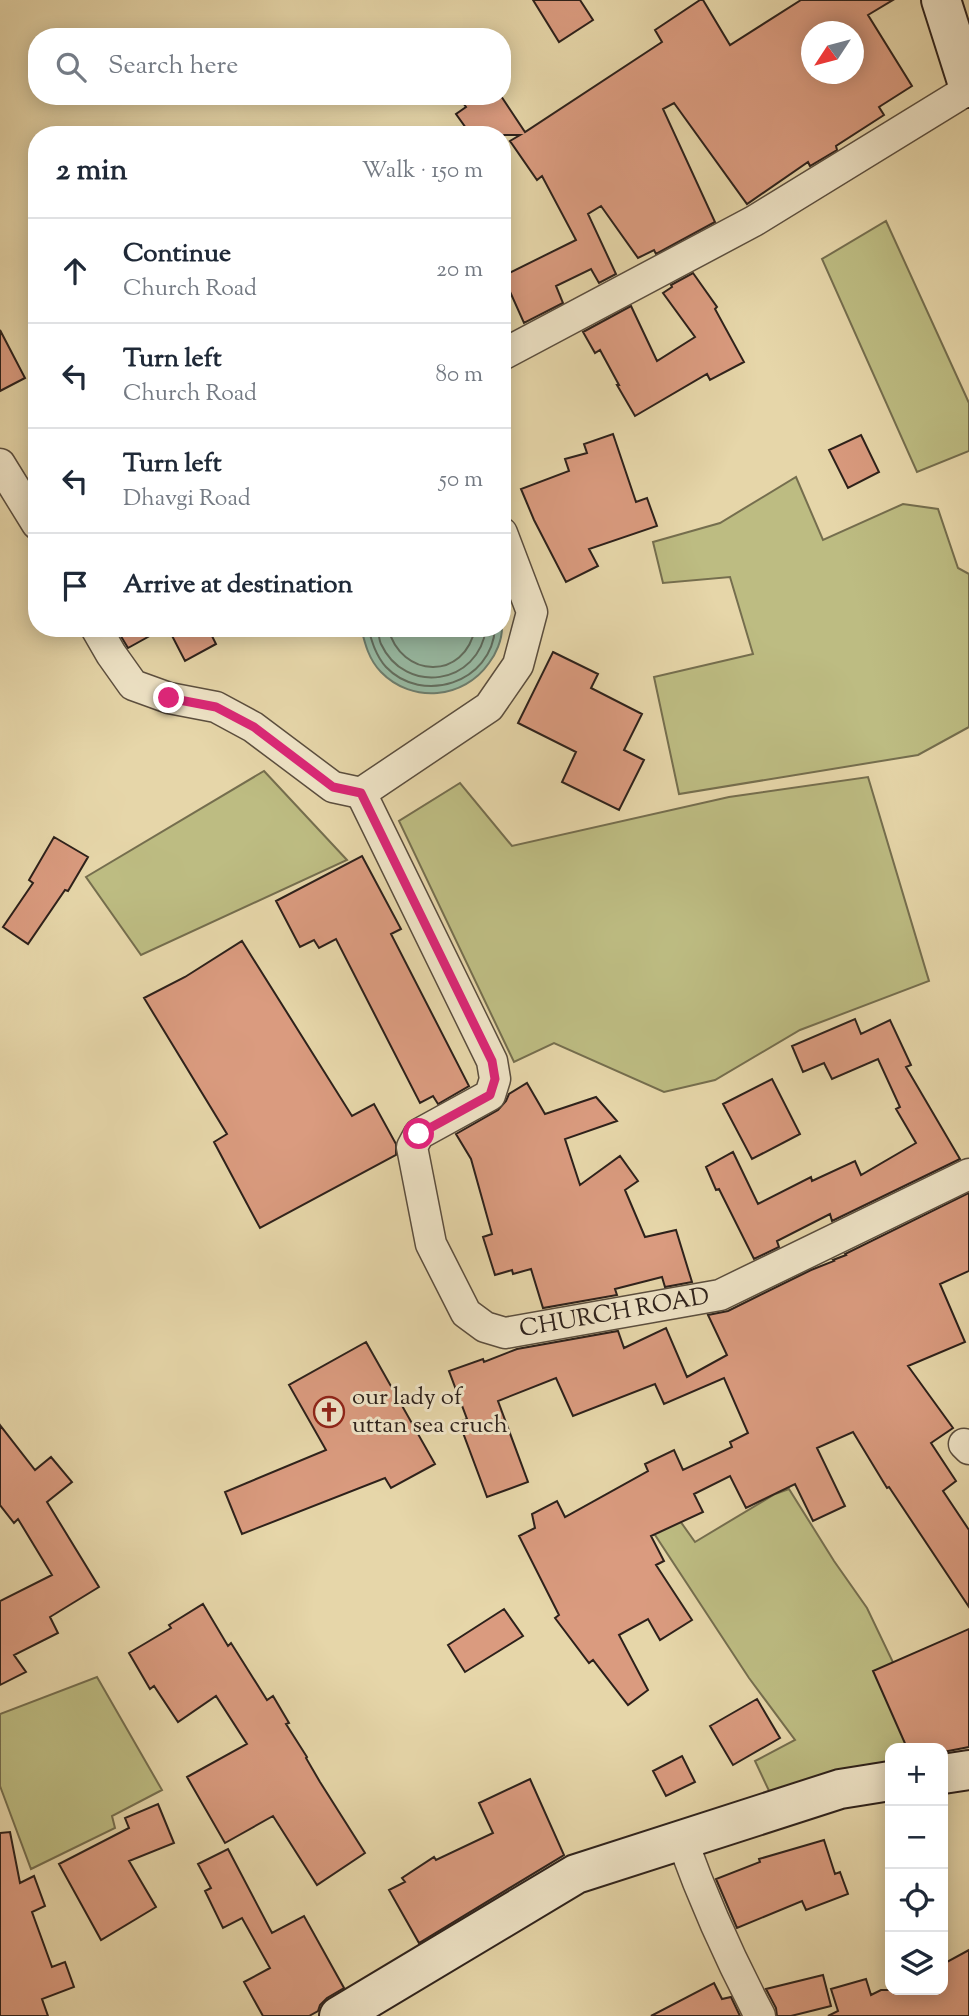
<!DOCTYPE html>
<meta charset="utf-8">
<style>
body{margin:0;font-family:"Sorts Mill Goudy",serif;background:#f2f2f3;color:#1f2937}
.controls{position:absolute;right:21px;bottom:21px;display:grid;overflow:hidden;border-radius:14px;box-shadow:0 4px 18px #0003}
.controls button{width:63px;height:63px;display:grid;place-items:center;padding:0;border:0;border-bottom:2px solid #e0e1e3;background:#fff;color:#1f2937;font:35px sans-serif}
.compass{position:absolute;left:801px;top:21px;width:63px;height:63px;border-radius:50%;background:#fff;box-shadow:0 4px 18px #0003;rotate:234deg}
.stop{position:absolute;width:21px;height:21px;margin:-16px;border:5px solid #db2777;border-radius:50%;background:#fff}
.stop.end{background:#db2777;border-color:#fff;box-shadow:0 2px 7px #0008}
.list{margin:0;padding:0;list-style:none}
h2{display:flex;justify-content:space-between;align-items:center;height:91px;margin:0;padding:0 28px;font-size:30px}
h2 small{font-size:23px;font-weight:400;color:#747a83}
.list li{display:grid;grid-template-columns:46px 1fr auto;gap:21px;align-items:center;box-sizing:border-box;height:105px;padding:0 28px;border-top:2px solid #e0e1e3}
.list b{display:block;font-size:26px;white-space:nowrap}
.list p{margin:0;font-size:23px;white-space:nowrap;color:#747a83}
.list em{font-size:23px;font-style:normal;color:#747a83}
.icon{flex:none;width:38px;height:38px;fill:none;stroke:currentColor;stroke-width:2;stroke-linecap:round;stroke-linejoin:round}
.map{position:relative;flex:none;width:969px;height:2016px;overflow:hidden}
.search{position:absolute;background:#fff;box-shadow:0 4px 18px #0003;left:28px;top:28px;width:483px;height:77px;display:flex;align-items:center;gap:18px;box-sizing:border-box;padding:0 24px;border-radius:28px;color:#747a83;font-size:26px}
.panel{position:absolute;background:#fff;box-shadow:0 4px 18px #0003;left:28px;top:126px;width:483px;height:511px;border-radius:28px}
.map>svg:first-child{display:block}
.green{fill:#bdbc82;stroke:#756e4e;stroke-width:2}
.water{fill:#97baa3;stroke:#6d7d6d;stroke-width:2}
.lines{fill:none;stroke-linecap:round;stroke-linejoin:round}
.shore{stroke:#626e5f;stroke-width:2}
.building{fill:#da9b7f;stroke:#2d211b;stroke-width:2;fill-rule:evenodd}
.street-casing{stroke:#5b4e3e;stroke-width:33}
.secondary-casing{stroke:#2d211b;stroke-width:42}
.street{stroke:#efe4c7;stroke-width:30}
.secondary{stroke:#efe4c7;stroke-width:38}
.route{stroke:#db2777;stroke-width:9}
.labels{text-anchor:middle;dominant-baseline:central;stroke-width:6;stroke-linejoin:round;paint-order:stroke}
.street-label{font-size:24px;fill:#2d211b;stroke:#efe4c7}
.poi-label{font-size:24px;fill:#2d211b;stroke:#efe4c7;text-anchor:start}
</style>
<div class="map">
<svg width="969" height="2016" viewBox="0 0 969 2016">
<rect width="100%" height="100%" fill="#e6d6a9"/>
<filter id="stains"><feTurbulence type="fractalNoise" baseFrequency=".00286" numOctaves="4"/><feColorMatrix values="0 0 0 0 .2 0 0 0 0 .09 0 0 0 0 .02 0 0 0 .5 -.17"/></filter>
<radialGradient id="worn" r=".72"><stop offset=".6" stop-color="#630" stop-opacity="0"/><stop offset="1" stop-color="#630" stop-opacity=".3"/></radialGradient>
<!-- green -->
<path class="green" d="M886,221l83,182v48l-52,21 -95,-213z
M796,477l27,63 80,-36 35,5 20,59 11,6v153l-51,28 -239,39 -25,-117 99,-23 -23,-77 -67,6 -10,-41 67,-19z
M264,771l83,89 -206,95 -55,-78z
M868,777l61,204 -129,49 -85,50 -51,12 -110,-49 -40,19 -115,-241 61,-38 52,63 217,-49z
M789,1489l45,72 33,47 34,71 17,60 -6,9h-22v19l-119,28 -16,-34 40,-21 -46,-62 -115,-175 24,-13 37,52 80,-48z
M97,1677l65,113 -50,26 3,12 -84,41 -31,-83v-72z"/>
<!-- water -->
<path class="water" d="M361,628h141c0,12 -6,26 -13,35 -25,36 -77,41 -108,9 -12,-12 -16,-28 -20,-44z"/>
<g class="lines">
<!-- shore -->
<path class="shore" d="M368,628c4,14 8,28 18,39 36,38 106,16 109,-39
M377,628c2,5 2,12 4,16 24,52 98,41 105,-16
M388,628c13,51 77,53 87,0"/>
</g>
<!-- building -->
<path class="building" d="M533,0h47l13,20 -34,22z
M700,0h3l27,45 71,-45h92l-25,15 44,71 -33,21 5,8 -48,31 1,4 -27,16 -2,-4 -61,42 -73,-101 -11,6 52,113 -59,32 -2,-4 -16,8 -37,-52 -13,8 28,60 -17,9 -8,-14 -35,17 7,17 -39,20 -21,-47 73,-36 -34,-64 -5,4 -27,-39 10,-6h-49l-15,-21 10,-7 -8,-11h43l24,36 137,-90 -7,-12zM811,32h42v42h-42z
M693,273l24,34 -2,2 29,53 -34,18 -3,-6 -72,42 -18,-31h2l-19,-35 -5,3 -12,-21 48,-26 26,55 38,-24 -32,-44 9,-6 -1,-2z
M0,330l25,48 -25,13z
M613,434l23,68 11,-4 10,28 -68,23 9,17 -32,16 -32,-62 -13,-31 48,-18 -4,-12 22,-6 -3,-9z
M861,435l18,37 -31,16 -19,-38z
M116,628h48l-36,20z
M168,628h40l8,16 -31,17z
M553,652l45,22 -7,14 51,26 -18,36 20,10 -25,50 -57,-28 14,-30 -58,-29z
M54,837l34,20 -20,34 -3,-1 -37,54 -25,-17 30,-44 -4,-3z
M362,856l39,73 -10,5 78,152 -31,18 -5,-8 -13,7 -84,-164 -17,9 -5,-8 -14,7 -24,-46z
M242,941l110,175 22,-12 22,40v11l-136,73 -46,-86 13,-8 -83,-136 41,-21z
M855,1019l6,15 29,-14 21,45 -5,2 54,92 -128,62 -2,-7 -53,27 2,6 -25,12 -35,-70 -3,1 -10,-23 27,-15 25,52 53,-27 1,4 43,-20 6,14 55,-32 -20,-34 4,-2 -22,-48 -46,20 -8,-16 -21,9 -11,-26z
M772,1079l28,55 -48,25 -29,-55z
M527,1083l18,31 51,-17 21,24 -52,18 15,46 40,-29 18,25 -13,9 20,47 31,-7 16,52 -27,5 -3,-10 -47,12 2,6 -74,13 -12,-39 -18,5 -1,-4 -17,5 -12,-38 9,-3 -21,-75 -15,-25 42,-24 8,-9 3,-7z
M969,1193v78l-29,13 25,58 -57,24 45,62 -22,15 25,38 -13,10 26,39v77l-80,-120 -2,1 -34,-56 -36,16 28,58 -32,15 -18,-37 -49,24 -16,-32 -36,18 9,18 -52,24 13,25 -8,4 36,55 -32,20 -12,-21 -29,16 29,55 -20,15 -35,-45 -4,3 -34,-45 4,-3 -40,-79 16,-8 -3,-14 25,-13 8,16 83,-46 -3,-7 29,-14 9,20 49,-23 -2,-5 18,-9 -24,-55 -60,26 -9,-20 -82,32 -17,-38 -58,23 30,81 -41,15 -28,-75 8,-3 -18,-48 34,-12 1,3 33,-13 101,-18 6,17 42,-20 21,49 40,-22 -19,-40 20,-4 83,-41 23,-9 -1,-1 13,-5 -1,-1z
M366,1342l69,122 -44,24 -6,-10 -143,56 -17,-42 101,-42 -37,-65z
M0,1425l35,45 16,-13 21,25 -25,20 52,85 -49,30 8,16 -44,22 12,17 -26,13v-84l52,-26 -34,-56 -4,4 -14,-18z
M203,1604l25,42 3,-3 36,57 6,-4 16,27 -3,1 21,33 -1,1 14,24 45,71 -48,32 -44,-69 -48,27 -38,-66 60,-33 -31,-48 -38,26 -24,-36 -4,3 -21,-36 42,-25 -2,-3z
M504,1609l19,27 -58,36 -17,-27z
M969,1629v118l-26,5v-4h-36l-34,-77z
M757,1699l23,39 -47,27 -23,-39z
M682,1756l13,26 -29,14 -13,-25z
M530,1779l34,76 -145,88 -30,-53 16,-8 -3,-4 32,-21 2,3 57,-27 -14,-30z
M158,1804l16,39 -45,18 27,46 -55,33 -42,-76 70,-36 -4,-10z
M10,1832l10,51 14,-7 11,30 -13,6 20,55 13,-5 9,25 -32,12 6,17h-48v-183z
M824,1840l11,34 5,-2 8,22 -42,16 -4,-9 -65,27 -21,-49 44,-17 -1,-3z
M228,1849l44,84 32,-17 40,72 -17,10 -7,7 -2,6 -9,5h-46l-19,-34 26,-14 -28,-50 -19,10 -18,-37 6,-3 -13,-24z
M969,1950v66h-141l10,-5 -7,-22 35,-10 5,16 10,-5h62v-26z
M823,1975l8,31 -40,10h-14l-1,-8 -10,-19z
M714,1983l8,16 9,-2 9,19h-89z"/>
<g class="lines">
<!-- street casing -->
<g class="street-casing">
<g id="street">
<path d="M502,355l252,-134 215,-132"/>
<path d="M0,464l37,60"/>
<path d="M96,628l15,26 22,31 36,13 47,9 37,20 80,60 28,6"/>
<path id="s1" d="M361,793l131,268 3,18 -5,16 -71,39 -7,13 19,97 35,69 19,14 20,6 215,-38 249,-121"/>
<path d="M361,793l128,-86 29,-42 14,-53 -30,-79"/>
<path d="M964,1444l5,5"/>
<path d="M682,1840c22,61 48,119 78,176"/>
</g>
</g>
<!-- secondary casing -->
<g class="secondary-casing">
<path id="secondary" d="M941,0l28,88
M943,1774l26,-4
M339,2016l237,-142 264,-85 50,-8"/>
</g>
<!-- street -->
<use href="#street" class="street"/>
<!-- secondary -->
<use href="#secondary" class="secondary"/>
</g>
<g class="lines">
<!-- route -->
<path class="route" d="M169,698l47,9 38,20 79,60 28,6 131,268 3,18 -5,16 -71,39"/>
</g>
<!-- icons -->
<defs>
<g id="church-ring" transform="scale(1.575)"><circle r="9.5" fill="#efe4c7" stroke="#8f2418" stroke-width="1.5"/><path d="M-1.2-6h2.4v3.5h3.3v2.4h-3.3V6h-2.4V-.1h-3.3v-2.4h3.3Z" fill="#8f2418"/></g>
</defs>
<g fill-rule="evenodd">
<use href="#church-ring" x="329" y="1412"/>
</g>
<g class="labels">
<!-- street labels -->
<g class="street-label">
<text stroke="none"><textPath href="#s1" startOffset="761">CHURCH ROAD</textPath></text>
</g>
<!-- poi labels -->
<g class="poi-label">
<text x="352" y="1398">our lady of<tspan x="352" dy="28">uttan sea cruch</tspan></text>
</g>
</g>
<rect width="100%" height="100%" filter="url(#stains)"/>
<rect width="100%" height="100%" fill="url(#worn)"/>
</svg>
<div class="controls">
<button>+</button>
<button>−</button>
<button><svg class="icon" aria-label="locate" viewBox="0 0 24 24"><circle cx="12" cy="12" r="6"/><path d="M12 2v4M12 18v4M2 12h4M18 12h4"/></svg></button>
<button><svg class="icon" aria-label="layers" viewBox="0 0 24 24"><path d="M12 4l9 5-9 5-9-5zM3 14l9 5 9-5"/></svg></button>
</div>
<svg class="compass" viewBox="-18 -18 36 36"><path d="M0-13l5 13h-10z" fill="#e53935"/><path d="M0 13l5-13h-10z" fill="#747a83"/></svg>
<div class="stop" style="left:419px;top:1134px"></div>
<div class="stop end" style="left:169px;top:698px"></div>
<div class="search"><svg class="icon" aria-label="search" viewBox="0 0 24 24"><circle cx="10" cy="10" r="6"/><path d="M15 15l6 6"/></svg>Search here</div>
<section class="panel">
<h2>2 min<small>Walk · 150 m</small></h2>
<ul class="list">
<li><svg class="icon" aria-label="ahead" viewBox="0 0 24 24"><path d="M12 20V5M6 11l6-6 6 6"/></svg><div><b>Continue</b><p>Church Road</p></div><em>20 m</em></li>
<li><svg class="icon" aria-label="left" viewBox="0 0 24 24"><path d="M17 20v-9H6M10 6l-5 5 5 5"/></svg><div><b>Turn left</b><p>Church Road</p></div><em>80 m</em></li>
<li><svg class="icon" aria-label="left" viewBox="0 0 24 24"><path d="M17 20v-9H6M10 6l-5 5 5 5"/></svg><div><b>Turn left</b><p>Dhavgi Road</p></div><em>50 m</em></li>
<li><svg class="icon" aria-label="arrive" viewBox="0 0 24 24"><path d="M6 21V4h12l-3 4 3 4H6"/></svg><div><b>Arrive at destination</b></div></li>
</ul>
</section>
</div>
